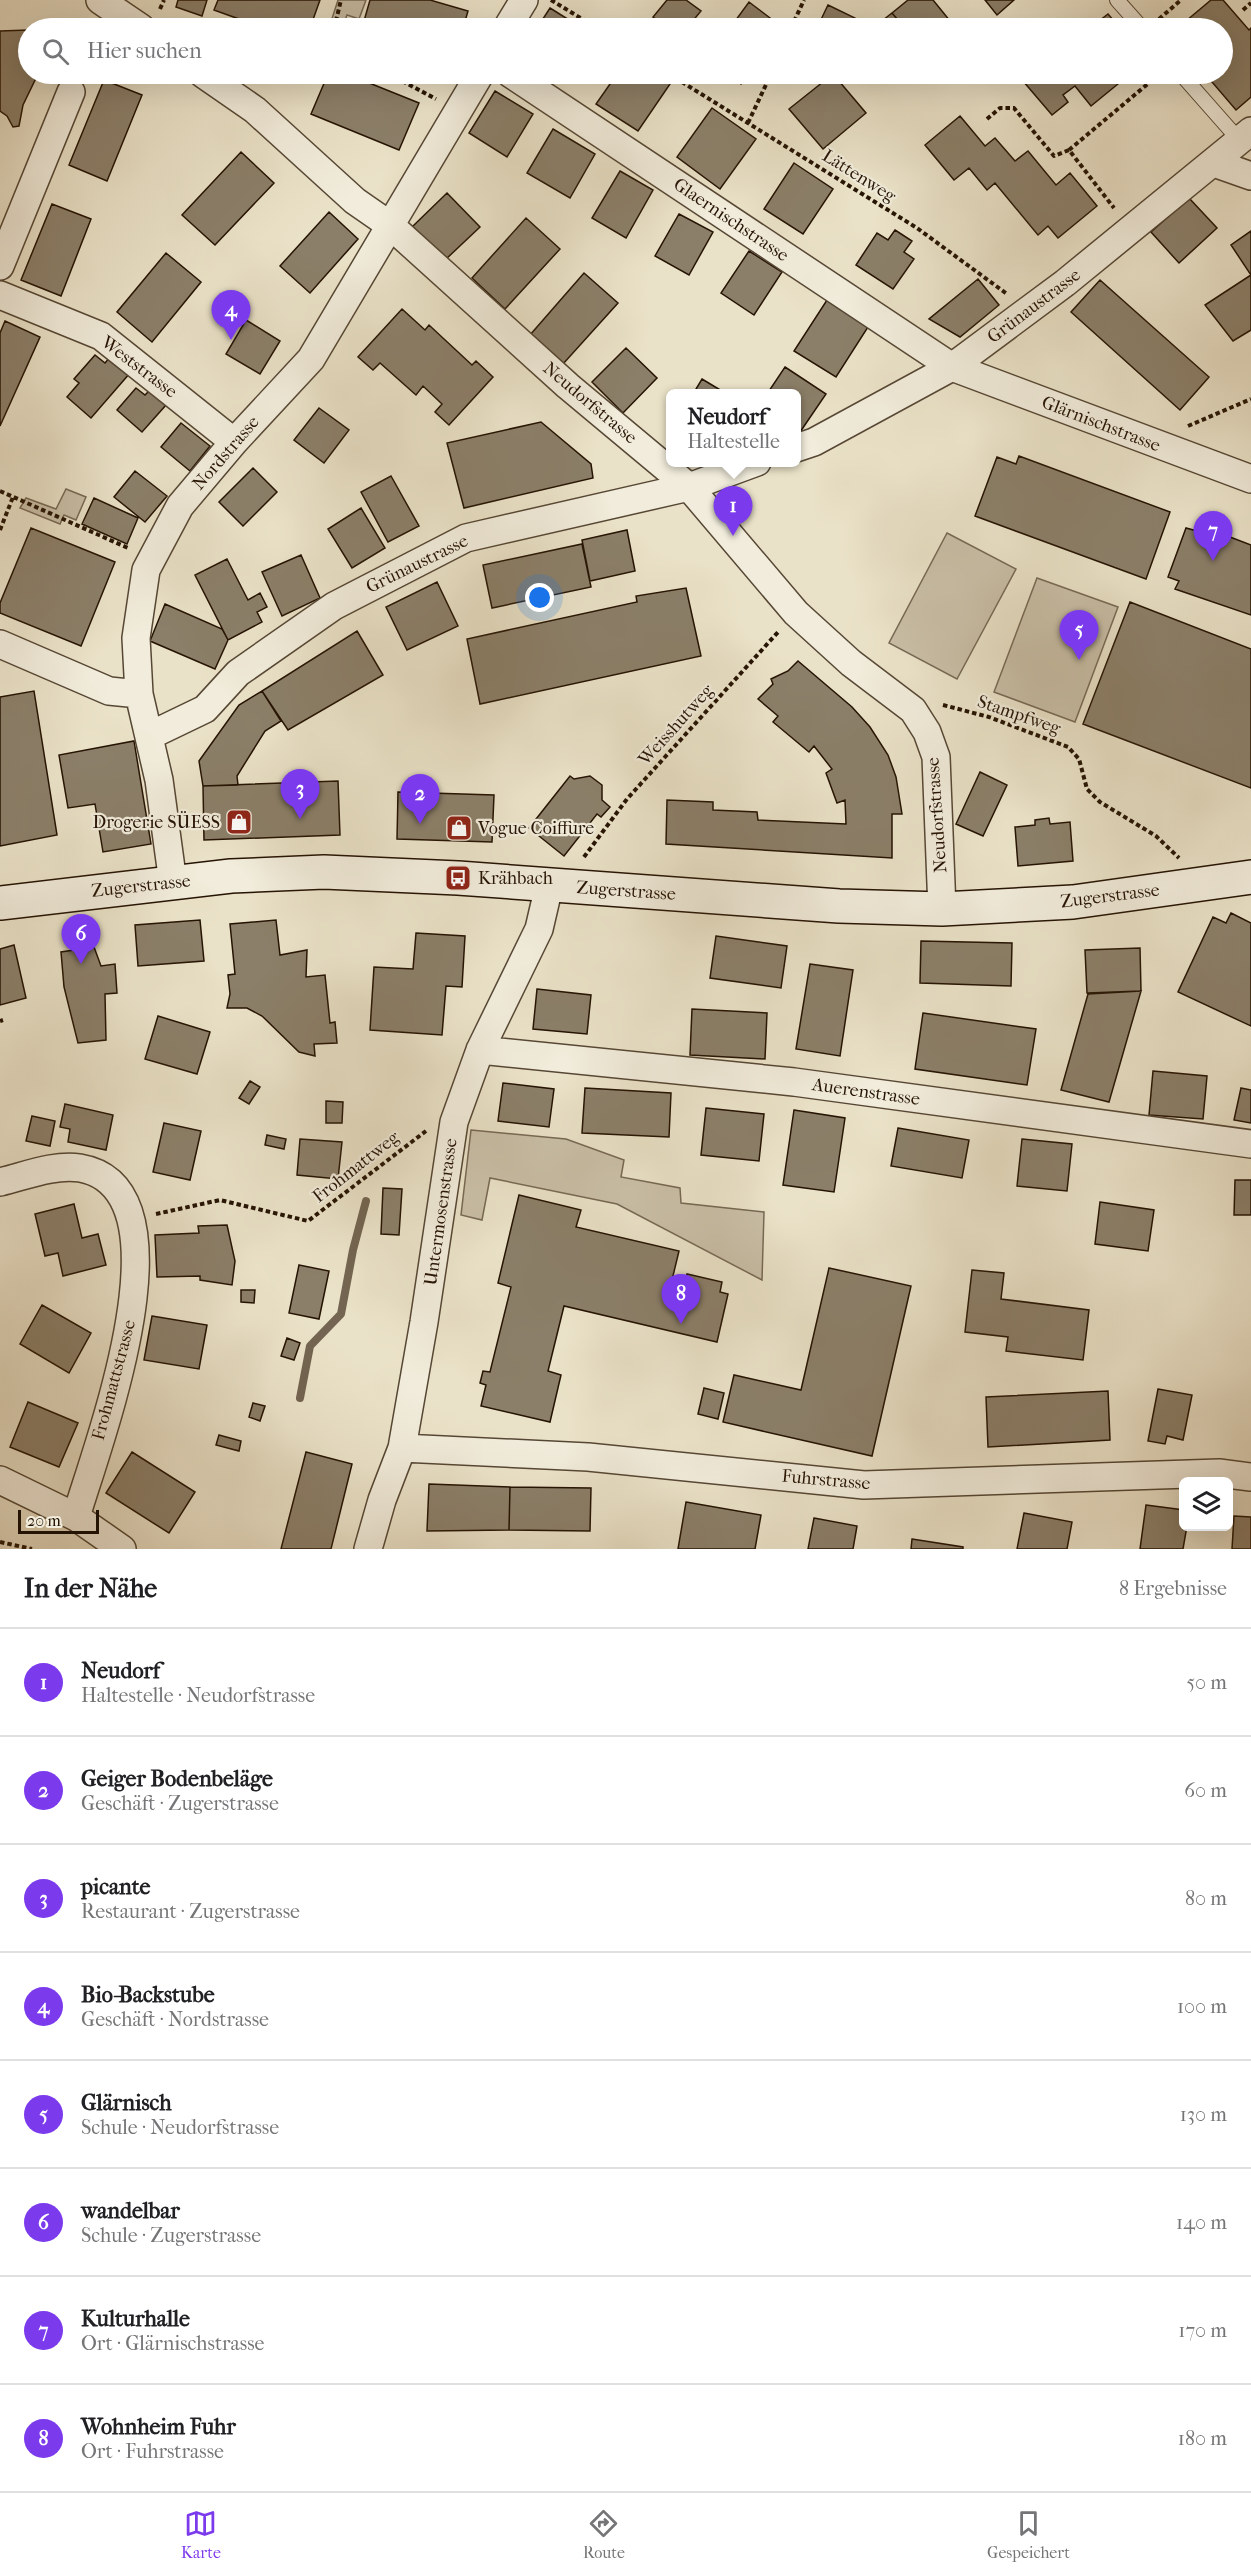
<!DOCTYPE html>
<html lang="de">
<meta charset="utf-8">
<style>
body{margin:0;font-family:"IM FELL French Canon",serif;background:#f2f2f2;color:#202124}
.controls{position:absolute;right:18px;bottom:18px;display:grid;overflow:hidden;border-radius:9px;box-shadow:0 6px 24px #0002}
.controls button{width:54px;height:54px;display:grid;place-items:center;padding:0;border:0;border-bottom:2px solid #e0e0e0;background:#fff;color:#202124;font:30px sans-serif}
.scale{position:absolute;left:18px;bottom:15px;width:81px;box-sizing:border-box;padding-left:6px;border:3px solid #251303;border-top:0;font-size:16px;line-height:21px;white-space:nowrap;color:#251303;-webkit-text-stroke:4px #f1ecdb;paint-order:stroke}
.you{position:absolute;left:540px;top:598px;width:21px;height:21px;margin:-15px;border:4px solid #fff;border-radius:50%;background:#1a73e8;box-shadow:0 0 0 9px #1a73e833}
.badge{display:grid;place-items:center;width:39px;height:39px;border-radius:50%;background:#7c3aed;color:#fff;font-size:20px;font-weight:700}
.pin{position:absolute;translate:-50% -50px;filter:drop-shadow(0 2px 3px #0008)}
.pin::after{content:'';position:absolute;top:32px;width:21px;height:18px;background:inherit;clip-path:polygon(0 0,100% 0,50% 100%)}
.popup{position:absolute;left:666px;top:389px;width:135px;height:78px;box-sizing:border-box;display:grid;place-content:center;border-radius:9px;background:#fff;filter:drop-shadow(0 2px 4px #0005);font-size:20px;white-space:nowrap;color:#757577}
.popup b{font-size:22px;color:#202124}
.popup::after{content:'';position:absolute;left:50%;top:100%;margin-left:-12px;border:12px solid transparent;border-top-color:#fff}
.list{margin:0;padding:0;list-style:none}
h2{display:flex;justify-content:space-between;align-items:center;height:78px;margin:0;padding:0 24px;font-size:26px}
h2 small{font-size:20px;font-weight:400;color:#757577}
.list li{display:grid;grid-template-columns:39px 1fr auto;gap:18px;align-items:center;box-sizing:border-box;height:108px;padding:0 24px;border-top:2px solid #e0e0e0}
.list b{display:block;font-size:22px;white-space:nowrap}
.list p{margin:0;font-size:20px;white-space:nowrap;color:#757577}
.list em{font-size:20px;font-style:normal;color:#757577}
.icon{flex:none;width:33px;height:33px;fill:none;stroke:currentColor;stroke-width:2;stroke-linecap:round;stroke-linejoin:round}
.map{position:relative;flex:none;width:1251px;height:1549px;overflow:hidden}
.search{position:absolute;background:#fff;box-shadow:0 6px 24px #0002;left:18px;right:18px;top:18px;height:66px;display:flex;align-items:center;gap:15px;box-sizing:border-box;padding:0 21px;border-radius:33px;color:#757577;font-size:22px}
.sheet{height:942px;background:#fff}
nav{display:flex;justify-content:space-around;align-items:center;box-sizing:border-box;height:84px;border-top:2px solid #e0e0e0;background:#fff;font-size:16px;color:#757577}
nav a{display:grid;justify-items:center;gap:3px}
nav .on{color:#7c3aed}
.map>svg:first-child{display:block}
.green{fill:#c9bfa7;stroke:#776955;stroke-width:1.5}
.lines{fill:none;stroke-linecap:round;stroke-linejoin:round}
.stream{stroke:#736551;stroke-width:8}
.building{fill:#8b7f69;stroke:#251303;stroke-width:1.5}
.lane-casing{stroke:#564734;stroke-width:16}
.street-casing{stroke:#564734;stroke-width:30}
.secondary-casing{stroke:#251303;stroke-width:36}
.path{stroke:#251303;stroke-width:4;stroke-dasharray:4.5 3;stroke-linecap:butt}
.lane{stroke:#f1ecdb;stroke-width:14}
.street{stroke:#f1ecdb;stroke-width:27}
.secondary{stroke:#f1ecdb;stroke-width:33}
.labels{text-anchor:middle;dominant-baseline:central;stroke-width:4.5;stroke-linejoin:round;paint-order:stroke}
.street-label{font-size:18px;fill:#251303;stroke:#f1ecdb}
.poi-label{font-size:18px;fill:#251303;stroke:#f1ecdb;text-anchor:start}
</style>
<div class="map">
<svg width="1251" height="1549" viewBox="0 0 1251 1549">
<rect width="100%" height="100%" fill="#eae2c8"/>
<filter id="stains"><feTurbulence type="fractalNoise" baseFrequency=".00333" numOctaves="4"/><feColorMatrix values="0 0 0 0 .2 0 0 0 0 .09 0 0 0 0 .02 0 0 0 .5 -.17"/></filter>
<radialGradient id="worn" r=".72"><stop offset=".6" stop-color="#630" stop-opacity="0"/><stop offset="1" stop-color="#630" stop-opacity=".3"/></radialGradient>
<!-- green -->
<path class="green" d="M338,0h28l-7,19 -12,-4 -5,13h-13z
M66,489l20,8 -10,23 -12,-5 -4,9 -40,-16 6,-10 30,11z
M947,533l69,36 -59,110 -68,-36z
M1037,578l81,29 -43,115 -81,-30z
M471,1130l95,9 58,21 -3,17 59,11 1,15 83,9 -2,68 -145,-76 -127,-26 -8,42 -21,-5z"/>
<g class="lines">
<!-- stream -->
<path class="stream" d="M300,1398l10,-52 31,-32 12,-64 13,-49"/>
</g>
<!-- building -->
<path class="building" d="M178,0h29l-5,16 -26,-9z
M218,0h102l-10,28h-46l-50,-18z
M370,0h60l38,11 -5,17h-101z
M667,0h19l15,11 -14,17h-19l-15,-11z
M908,0h25l22,27 -50,1 -13,-15z
M985,0h29l-17,15z
M1211,0h12l26,30 2,-2v69l-15,13 -30,-35 16,-1v-46h-40l-2,-2z
M749,2l29,22 -4,4h-44z
M828,5l27,13 -5,10h-33z
M550,8l32,20h-45z
M892,13l13,15h-32z
M1108,14l12,14h-30z
M28,30v44h10l-15,31 -4,21 -6,1 -6,-11 -7,-5v-80z
M328,74h19l72,29 -20,47 -88,-36z
M544,74h20l-5,9z
M617,74h36l17,10 -32,47 -42,-27z
M727,74h22l-8,10z
M833,74l33,39 -43,36 -34,-40z
M1017,74h102l5,5 -33,27 -16,-20 -12,9 5,7 -16,13z
M104,80l38,15 -35,86 -38,-16z
M495,91l38,23 -26,43 -38,-24z
M712,108l44,31 -36,50 -43,-32z
M960,116l25,30 10,-8 20,23 13,-10 28,34 14,-12 27,33 -39,32 -10,-12 -10,9 -43,-52 -8,7 -18,-22 -15,12 -29,-35z
M553,129l42,25 -25,44 -43,-25z
M241,152l33,31 -59,62 -33,-30z
M794,163l39,26 -30,45 -39,-25z
M620,171l33,19 -27,48 -34,-20z
M447,193l33,34 -35,33 -33,-33z
M1189,198l28,30 -38,35 -28,-31z
M52,204l39,15 -30,77 -40,-16z
M329,212l29,27 -48,54 -30,-27z
M679,214l34,18 -24,43 -34,-19z
M526,218l34,31 -55,60 -33,-31z
M895,230l17,11 -8,11 10,7 -21,30 -37,-24 21,-32 11,7z
M1251,231v99l-18,11 -28,-36 46,-30 -20,-30z
M749,251l33,21 -28,43 -33,-22z
M166,253l35,29 -49,60 -35,-30z
M584,273l34,30 -55,61 -33,-29z
M978,279l21,26 -39,32 -31,-18z
M1100,280l109,97 -29,33 -109,-98z
M827,300l41,27 -32,50 -42,-26z
M402,309l23,21 4,-5 43,40 4,-4 17,16 -44,48 -14,-13 7,-8 -19,-18 -7,9 -36,-32 -7,7 -15,-13z
M246,320l34,21 -20,33 -34,-20z
M5,321l35,16 -40,89v-93z
M626,348l31,30 -34,35 -31,-31z
M95,355l10,8 6,-7 19,17 -39,45 -24,-21 12,-14 -5,-4z
M785,367l41,27 -30,44v-44h-29z
M702,379l25,15h-34z
M136,388l9,7 4,-4 17,14 -24,27 -25,-22z
M319,408l30,22 -25,33 -30,-23z
M541,422l50,42 2,14 -129,30 -17,-65z
M181,423l29,23 -20,25 -29,-24z
M1019,456l151,56 -24,67 -171,-63 22,-59 19,7z
M253,468l24,24 -34,34 -24,-24z
M135,471l32,25 -22,26 -31,-25z
M391,476l28,50 -31,16 -27,-50z
M94,498l44,20 -11,26 -45,-20z
M361,508l24,40 -33,20 -24,-39z
M1201,519l18,6 -2,7 34,13v70l-76,-26 4,-8 -11,-4 18,-49 11,3z
M31,528l84,34 -34,84 -81,-33v-10z
M627,530l8,41 -45,10 -8,-41z
M582,544l9,43 -99,21 -9,-43z
M301,555l19,43 -38,18 -20,-44z
M227,559l21,41 12,-7 7,14 -10,5 5,10 -34,18 -33,-65z
M437,582l21,44 -51,24 -21,-43z
M686,588l15,68 -221,48 -13,-65 170,-37 -1,-6z
M1130,602l121,47v139l-168,-64z
M165,604l57,25 6,11 -13,29 -65,-28z
M357,631l26,44 -95,55 -26,-39z
M798,661l54,46 18,20 18,28 8,22 6,37h-10v44l-226,-14 1,-44 46,2v8l44,2 1,8 88,4 -1,-24 -8,3 -11,-30 6,-4 -18,-23 -5,6 -36,-30 5,-6 -20,-17 15,-15 -2,-5 17,-8z
M34,691l23,144 -57,11v-149z
M262,691l19,30 -16,10 -28,45 1,9 -35,1 -4,-25 40,-56z
M134,741l17,103 -48,8 -8,-48 -27,4 -9,-53z
M980,772l27,13 -24,51 -27,-12z
M570,776l4,3 16,-3 12,9v15l8,7 -9,10 -4,-3 -33,42 -35,-28z
M338,781l2,54 -136,5 -1,-54z
M398,792l96,3 -2,47 -95,-3z
M1049,818l1,6 20,-2 3,39 -55,5 -3,-39 20,-2v-5z
M1231,913l20,10v103l-73,-34 35,-75 13,6z
M200,920l4,41 -66,5 -3,-41z
M276,920l4,35 27,-5 -1,27 19,-2 5,48 5,-1 2,21 -23,1 1,12 -16,-4 -37,-36 -15,-8h-20l3,-14 -2,-19 7,-1 -5,-50z
M416,933l49,3 -3,51 -16,-1 -4,49 -72,-5 4,-63 39,2z
M716,936l71,10 -6,42 -71,-10z
M921,941l91,2 -1,43 -91,-3z
M14,945l12,53 -26,7v-56z
M94,947l7,19 14,-2 2,29 -12,1 1,46 -28,3 -14,-56 -3,-35z
M1140,948l1,43 -54,2 -2,-43z
M810,964l43,6 -13,86 -44,-7z
M537,989l54,6 -4,39 -54,-5z
M1141,991l-32,111 -48,-12 27,-96z
M692,1009l75,4 -2,46 -75,-4z
M923,1013l113,16 -9,56 -112,-16z
M158,1016l52,16 -13,42 -52,-15z
M1153,1071l54,5 -4,43 -54,-4z
M250,1081l10,6 -11,17 -10,-6z
M503,1083l51,6 -5,38 -51,-6z
M585,1088l86,5 -2,44 -87,-4z
M1241,1088l10,2v33l-17,-3z
M326,1101l17,1 -1,21h-16z
M65,1104l48,11 -7,35 -38,-8 2,-13 -10,-2z
M706,1108l58,6 -5,47 -58,-6z
M794,1110l51,8 -11,74 -51,-7z
M32,1116l23,5 -5,25 -24,-5z
M164,1123l37,8 -11,49 -37,-8z
M898,1128l71,12 -7,38 -71,-12z
M267,1135l19,4 -2,10 -19,-4z
M300,1139l42,3 -4,37 -41,-4z
M1022,1139l50,5 -5,47 -50,-5z
M1235,1180h16v35h-17z
M383,1188l19,1 -3,46 -18,-1z
M519,1195l62,15 -5,17 103,24 -7,29 13,3 2,-9 35,8 -2,10 8,2 -11,48 -153,-36 -16,65 13,4 -11,47 -69,-16 5,-21 -6,-2 3,-12 7,1 21,-85 -13,-4z
M1100,1202l54,8 -6,41 -53,-7z
M74,1204l8,34 16,-4 8,31 -43,11 -5,-23 -13,3 -10,-42z
M227,1225l8,36 -3,24 -32,-5v-4l-43,1 -2,-42 44,-2 -1,-7z
M299,1265l30,6 -10,48 -30,-6z
M829,1268l82,18 -39,170 -149,-34 11,-47 67,15z
M972,1270l32,3 -3,26 88,11 -6,50 -77,-9 2,-14 -43,-5z
M241,1290h14l-1,13 -13,-1z
M42,1305l49,28 -22,40 -49,-29z
M152,1316l55,9 -8,44 -55,-9z
M287,1338l13,5 -6,17 -13,-4z
M704,1388l20,5 -6,26 -20,-5z
M1158,1389l34,6 -9,45 -16,-4 -2,8 -17,-3z
M1108,1391l2,49 -122,7 -2,-50z
M28,1402l50,21 -19,44 -49,-20z
M253,1403l12,3 -5,15 -11,-4z
M219,1435l22,6 -2,10 -23,-6z
M132,1452l63,40 -26,41 -63,-40z
M306,1452l46,12 -21,85h-50z
M429,1484l81,3 -1,43 -82,1z
M510,1487l81,1 -1,43 -81,-1z
M686,1502l75,13 -6,34h-77z
M1146,1505l38,5v16h3l-4,23h-43z
M1024,1513l48,9 -5,27h-50z
M1234,1516l17,1v32h-19z
M814,1518l43,8 -4,23h-45z
M912,1539l51,8v2h-52z"/>
<g class="lines">
<!-- lane casing -->
<g class="lane-casing">
<path id="lane" d="M1117,0l25,28
M1181,74l59,67"/>
</g>
<!-- street casing -->
<g class="street-casing">
<path id="street" d="M100,0l41,28
M507,28l17,-28
M203,74l52,36 100,91 36,25 177,160 121,101 107,126 55,50 62,47 14,22 9,25 6,152
M511,74l441,293 299,112
M1214,163l37,13
M0,266l71,-174
M0,295l101,41 133,106
M796,448l18,-6 138,-75 113,-84 186,-152
M0,644l109,47 30,3
M151,735l54,-26 33,-36 96,-67 132,-68 223,-51 68,-25
M173,883l-14,-103 -20,-86 -3,-56 10,-68 34,-64 54,-64 77,-83 169,-285
M480,1050l314,32 457,62
M0,1182c25,-6 54,-18 80,-14 117,20 15,283 -4,349
M402,1448l186,9 276,28 355,-12 32,4
M0,1480l76,37 46,32
M368,1549l14,-49 20,-52 22,-126 30,-200 26,-72 59,-121 10,-43"/>
</g>
<!-- secondary casing -->
<g class="secondary-casing">
<path id="secondary" d="M0,903l231,-27 93,-4 134,6 381,28 103,3 131,-7 178,-25"/>
</g>
<!-- path -->
<path class="path" d="M551,0l46,28
M160,9l4,-9
M1243,10l8,-7
M1159,19l22,-19
M337,28l-2,-3 6,-25
M791,28l13,-28
M389,74l47,25
M669,74l248,154 90,66
M987,119l13,-11h14l40,48 15,-6 45,58
M748,123l23,-49
M1069,150l87,-73 -1,-3
M1188,426l63,-27
M0,491l128,57
M0,530l13,-33
M943,705l46,12 79,30 11,12 8,30 13,13 56,34 23,22
M584,857l43,-58 152,-168
M0,1021l3,-1
M156,1214l64,-14 88,21 118,-90
M0,1542l32,7"/>
<!-- lane -->
<use href="#lane" class="lane"/>
<!-- street -->
<use href="#street" class="street"/>
<!-- secondary -->
<use href="#secondary" class="secondary"/>
</g>
<!-- icons -->
<defs>
<g id="shop-square" transform="scale(1.35)"><rect x="-9" y="-9" width="18" height="18" rx="4" fill="#8f2418" stroke="#f1ecdb"/><path d="M-5-2.5h2.3a2.7 3.5 0 0 1 5.4 0H5L5.5 6h-11ZM-1.5-2.5h3a1.5 2.3 0 0 0-3 0Z" fill="#fff"/></g>
<g id="bus-square" transform="scale(1.35)"><rect x="-9" y="-9" width="18" height="18" rx="4" fill="#8f2418" stroke="#f1ecdb"/><path d="M-5-6H5V4H4V6H2V4H-2V6H-4V4H-5ZM-3.5-4V0h7V-4ZM-3.5 1.2v1.5H-2V1.2ZM2 1.2v1.5H3.5V1.2Z" fill="#fff"/></g>
</defs>
<g fill-rule="evenodd">
<use href="#shop-square" x="239" y="822"/>
<use href="#shop-square" x="459" y="828"/>
<use href="#bus-square" x="458" y="878"/>
</g>
<g class="labels">
<!-- street labels -->
<g class="street-label">
<text transform="translate(859 176) rotate(32)">Lättenweg</text>
<text transform="translate(731 220) rotate(34)">Glaernischstrasse</text>
<text transform="translate(1034 306) rotate(-37)">Grünaustrasse</text>
<text transform="translate(139 367) rotate(37)">Weststrasse</text>
<text transform="translate(590 403) rotate(40)">Neudorfstrasse</text>
<text transform="translate(1101 424) rotate(21)">Glärnischstrasse</text>
<text transform="translate(226 453) rotate(-49)">Nordstrasse</text>
<text transform="translate(417 564) rotate(-26)">Grünaustrasse</text>
<text transform="translate(1019 715) rotate(19)">Stampfweg</text>
<text transform="translate(676 725) rotate(-48)">Weisshutweg</text>
<text transform="translate(937 815) rotate(-94)">Neudorfstrasse</text>
<text transform="translate(141 886) rotate(-6)">Zugerstrasse</text>
<text transform="translate(626 891) rotate(4)">Zugerstrasse</text>
<text transform="translate(1110 896) rotate(-7)">Zugerstrasse</text>
<text transform="translate(866 1092) rotate(8)">Auerenstrasse</text>
<text transform="translate(356 1167) rotate(-38)">Frohmattweg</text>
<text transform="translate(441 1212) rotate(-82)">Untermosenstrasse</text>
<text transform="translate(114 1380) rotate(-75)">Frohmattstrasse</text>
<text transform="translate(826 1480) rotate(5)">Fuhrstrasse</text>
</g>
<!-- poi labels -->
<g class="poi-label">
<text x="220" y="822" text-anchor="end">Drogerie SÜESS</text>
<text x="478" y="828">Vogue Coiffure</text>
<text x="478" y="878">Krähbach</text>
</g>
</g>
<rect width="100%" height="100%" filter="url(#stains)"/>
<rect width="100%" height="100%" fill="url(#worn)"/>
</svg>
<div class="controls">
<button><svg class="icon" aria-label="layers" viewBox="0 0 24 24"><path d="M12 4l9 5-9 5-9-5zM3 14l9 5 9-5"/></svg></button>
</div>
<div class="scale">20 m</div>
<div class="you"></div>
<div class="pin badge" style="left:733px;top:536px">1</div>
<div class="popup"><b>Neudorf</b>Haltestelle</div>
<div class="pin badge" style="left:420px;top:824px">2</div>
<div class="pin badge" style="left:300px;top:819px">3</div>
<div class="pin badge" style="left:231px;top:340px">4</div>
<div class="pin badge" style="left:1079px;top:660px">5</div>
<div class="pin badge" style="left:81px;top:964px">6</div>
<div class="pin badge" style="left:1213px;top:561px">7</div>
<div class="pin badge" style="left:681px;top:1324px">8</div>
<div class="search"><svg class="icon" aria-label="search" viewBox="0 0 24 24"><circle cx="10" cy="10" r="6"/><path d="M15 15l6 6"/></svg>Hier suchen</div>
</div>
<section class="sheet">
<h2>In der Nähe<small>8 Ergebnisse</small></h2>
<ul class="list">
<li><span class="badge">1</span><div><b>Neudorf</b><p>Haltestelle · Neudorfstrasse</p></div><em>50 m</em></li>
<li><span class="badge">2</span><div><b>Geiger Bodenbeläge</b><p>Geschäft · Zugerstrasse</p></div><em>60 m</em></li>
<li><span class="badge">3</span><div><b>picante</b><p>Restaurant · Zugerstrasse</p></div><em>80 m</em></li>
<li><span class="badge">4</span><div><b>Bio-Backstube</b><p>Geschäft · Nordstrasse</p></div><em>100 m</em></li>
<li><span class="badge">5</span><div><b>Glärnisch</b><p>Schule · Neudorfstrasse</p></div><em>130 m</em></li>
<li><span class="badge">6</span><div><b>wandelbar</b><p>Schule · Zugerstrasse</p></div><em>140 m</em></li>
<li><span class="badge">7</span><div><b>Kulturhalle</b><p>Ort · Glärnischstrasse</p></div><em>170 m</em></li>
<li><span class="badge">8</span><div><b>Wohnheim Fuhr</b><p>Ort · Fuhrstrasse</p></div><em>180 m</em></li>
</ul>
</section>
<nav>
<a class="on"><svg class="icon" aria-label="map" viewBox="0 0 24 24"><path d="M3 6l6-2 6 2 6-2v14l-6 2-6-2-6 2zM9 4v14M15 6v14"/></svg>Karte</a>
<a><svg class="icon" aria-label="directions" viewBox="0 0 24 24"><path d="M12 3l9 9-9 9-9-9zM9 14v-3h6M13 9l2 2-2 2"/></svg>Route</a>
<a><svg class="icon" aria-label="saved" viewBox="0 0 24 24"><path d="M7 4h10v16l-5-4-5 4z"/></svg>Gespeichert</a>
</nav>
